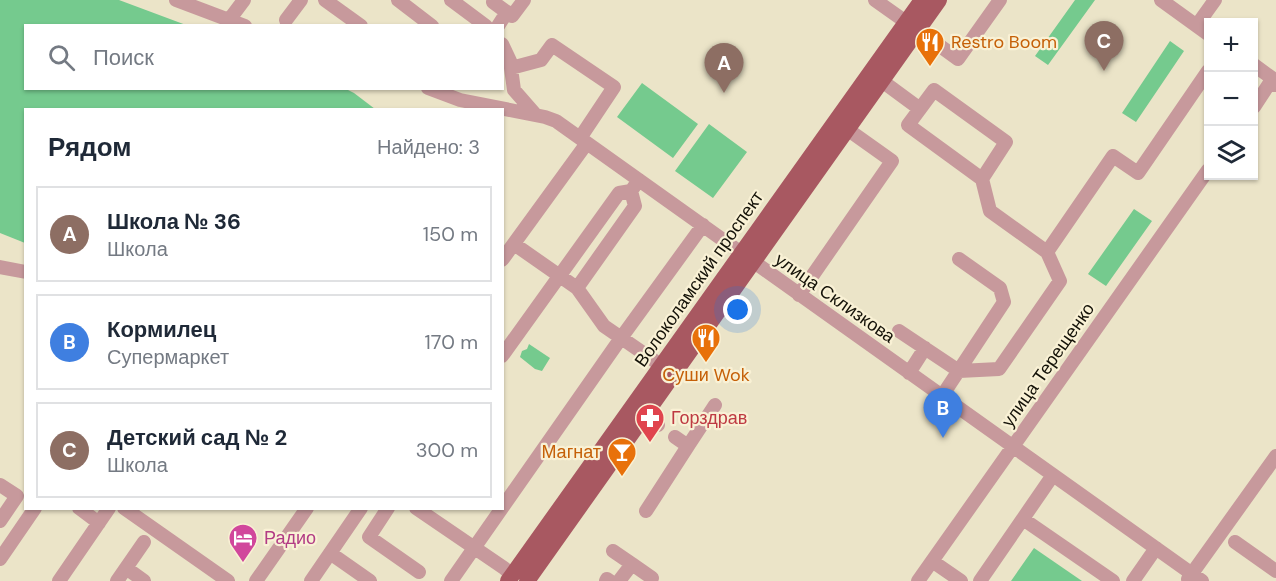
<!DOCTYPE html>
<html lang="ru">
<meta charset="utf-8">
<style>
body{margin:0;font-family:"DM Sans",sans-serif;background:#f6f6f7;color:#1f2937}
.controls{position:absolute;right:18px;top:18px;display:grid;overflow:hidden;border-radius:0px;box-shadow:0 2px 4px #0004}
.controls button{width:54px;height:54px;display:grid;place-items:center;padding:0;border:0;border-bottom:2px solid #e0e1e3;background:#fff;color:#1f2937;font:30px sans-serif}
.you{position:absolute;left:738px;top:310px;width:21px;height:21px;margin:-15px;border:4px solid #fff;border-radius:50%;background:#1a73e8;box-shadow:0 0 0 9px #1a73e833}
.badge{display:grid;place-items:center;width:39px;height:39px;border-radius:50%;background:#196470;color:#fff;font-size:20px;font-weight:700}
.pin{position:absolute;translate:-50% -50px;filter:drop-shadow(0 2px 3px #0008)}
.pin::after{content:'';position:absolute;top:32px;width:21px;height:18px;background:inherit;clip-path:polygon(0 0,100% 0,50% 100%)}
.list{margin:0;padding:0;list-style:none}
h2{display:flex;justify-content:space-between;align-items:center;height:78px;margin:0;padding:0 24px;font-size:26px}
h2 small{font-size:20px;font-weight:400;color:#747a83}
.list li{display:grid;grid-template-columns:39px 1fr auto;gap:18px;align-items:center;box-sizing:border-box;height:96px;margin:0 12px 12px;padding:0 12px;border:2px solid #e0e1e3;border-radius:0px}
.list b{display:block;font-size:22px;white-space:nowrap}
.list p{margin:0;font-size:20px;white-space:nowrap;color:#747a83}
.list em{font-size:20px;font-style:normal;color:#747a83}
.icon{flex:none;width:33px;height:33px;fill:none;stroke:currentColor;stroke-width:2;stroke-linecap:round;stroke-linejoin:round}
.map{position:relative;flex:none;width:1276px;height:581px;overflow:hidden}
.search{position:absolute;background:#fff;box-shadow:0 2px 4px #0004;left:24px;top:24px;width:480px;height:66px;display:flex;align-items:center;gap:15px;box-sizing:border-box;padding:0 21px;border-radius:0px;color:#747a83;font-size:22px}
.panel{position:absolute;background:#fff;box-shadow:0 2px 4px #0004;left:24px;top:108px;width:480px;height:402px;border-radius:0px}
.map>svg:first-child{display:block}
.green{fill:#75ca8e}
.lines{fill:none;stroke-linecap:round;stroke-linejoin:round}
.minor{stroke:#c7999c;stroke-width:14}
.major{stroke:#a85861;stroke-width:16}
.labels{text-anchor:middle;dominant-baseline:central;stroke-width:4.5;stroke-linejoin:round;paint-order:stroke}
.food-label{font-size:18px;fill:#c56008;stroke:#f9f1d5;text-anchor:start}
.street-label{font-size:18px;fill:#141208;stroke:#f9f1d5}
.health-label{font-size:18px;fill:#be3a42;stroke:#f9f1d5;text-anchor:start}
.hotel-label{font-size:18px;fill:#b23c85;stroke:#f9f1d5;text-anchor:start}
</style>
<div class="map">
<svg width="1276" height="581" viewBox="0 0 1276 581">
<rect width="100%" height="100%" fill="#ebe4c8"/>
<!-- green -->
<path class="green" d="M0,0h119l67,25 -160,1v62l320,1 8,4 21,16 -349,1 -1,133 -25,-10z
M1075,0h20l-47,65 -13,-9z
M1170,41l14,10 -48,71 -14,-9z
M642,83l56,41 -25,34 -56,-41z
M709,124l38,28 -34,46 -38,-27z
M1134,209l18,12 -46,65 -18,-12z
M529,344l21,14 -8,13 -7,-2 -15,-12 2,-6 5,-2z
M1034,548l48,33h-71z"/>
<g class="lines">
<!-- minor -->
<path class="minor" d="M176,0l69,26
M325,0l36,26
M398,0l34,26
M451,0l35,26
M494,0l-1,2 19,14 12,-16
M875,0l31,22
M1161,0l47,34
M229,20l15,-20
M286,20l15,-20
M1197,25l18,-25
M498,26l9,-14
M918,30l40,29 42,-59
M502,44l8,17 4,29 21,24
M1254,65l22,16
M511,68l30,-8 11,-15 62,42 -34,51
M882,81l38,28
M428,88l32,12 85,17 11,4 646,460
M1254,107l15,-23 7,1
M514,244l63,44 27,38 58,40
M1047,252l66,-96 25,17 70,-102
M502,260l85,-117
M0,267l26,5
M577,288l58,-82 -4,-15
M799,295l93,-134 -45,-32
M899,331l60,40 40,-2 61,-88 -13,-29 -57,-41 -8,-32 24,-37 -72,-52 -26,35 74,54
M502,356l117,-163 12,-2 8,-11
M909,373l16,-25
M942,396l62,-94 -4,-14 -41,-29
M644,415l14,10
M675,437l13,9 27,-41
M0,485l17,11 -17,25
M79,508l20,15
M124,508l104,73
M388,508l-19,29 50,35
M416,508l88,60 8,7
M502,508l119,-170 82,-113
M646,511l42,-65
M1023,519l90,62
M1235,542l41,29
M613,551l19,13 -13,17
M330,553l40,28
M0,559l35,-51
M932,561l29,20
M632,564l20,14
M126,568l18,13
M1188,579l88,-123
M59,581l50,-73
M117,581l27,-39
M256,581l51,-73
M311,581l50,-73
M451,581l51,-73
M606,581l1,-2 3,2
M918,581l290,-411
M980,581l73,-106
M1133,581l23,-33"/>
<!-- major -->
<path class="major" d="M508,581l414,-581
M527,581l412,-581"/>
</g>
<!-- icons -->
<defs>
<g id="restaurant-pin" transform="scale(1.5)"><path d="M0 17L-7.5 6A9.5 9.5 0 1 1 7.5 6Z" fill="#e8710a" stroke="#f9f1d5"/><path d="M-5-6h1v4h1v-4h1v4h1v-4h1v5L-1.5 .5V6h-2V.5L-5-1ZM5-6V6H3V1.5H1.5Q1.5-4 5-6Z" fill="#fff"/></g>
<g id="pharmacy-pin" transform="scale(1.5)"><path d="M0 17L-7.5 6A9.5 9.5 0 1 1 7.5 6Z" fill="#e0444e" stroke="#f9f1d5"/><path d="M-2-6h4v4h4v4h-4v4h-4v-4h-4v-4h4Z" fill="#fff"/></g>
<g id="bar-pin" transform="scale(1.5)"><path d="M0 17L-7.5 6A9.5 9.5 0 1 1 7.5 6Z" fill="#e8710a" stroke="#f9f1d5"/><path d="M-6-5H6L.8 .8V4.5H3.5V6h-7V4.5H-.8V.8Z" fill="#fff"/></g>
<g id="hotel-pin" transform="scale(1.5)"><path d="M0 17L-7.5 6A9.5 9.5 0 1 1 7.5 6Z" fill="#d1479c" stroke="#f9f1d5"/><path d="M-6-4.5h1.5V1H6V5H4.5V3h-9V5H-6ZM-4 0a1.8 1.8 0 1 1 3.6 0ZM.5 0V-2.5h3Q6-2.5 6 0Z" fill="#fff"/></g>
</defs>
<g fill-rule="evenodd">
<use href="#restaurant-pin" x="930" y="42"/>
<use href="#restaurant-pin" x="706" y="338"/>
<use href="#pharmacy-pin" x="650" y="418"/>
<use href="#bar-pin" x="622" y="452"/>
<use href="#hotel-pin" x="243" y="538"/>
</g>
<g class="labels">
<!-- food labels -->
<g class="food-label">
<text x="951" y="42">Restro Boom</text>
<text x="706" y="375" text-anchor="middle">Суши Wok</text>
<text x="601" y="452" text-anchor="end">Магнат</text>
</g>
<!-- street labels -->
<g class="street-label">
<text transform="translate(699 279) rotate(-55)">Волоколамский проспект</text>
<text transform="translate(835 298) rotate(35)">улица Склизкова</text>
<text transform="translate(1048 365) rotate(-55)">улица Терещенко</text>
</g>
<!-- health labels -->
<g class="health-label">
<text x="671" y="418">Горздрав</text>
</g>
<!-- hotel labels -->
<g class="hotel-label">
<text x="264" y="538">Радио</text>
</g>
</g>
</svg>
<div class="controls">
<button>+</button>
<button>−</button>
<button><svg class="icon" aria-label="layers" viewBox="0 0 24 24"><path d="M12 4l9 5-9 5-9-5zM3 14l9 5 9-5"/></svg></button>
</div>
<div class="you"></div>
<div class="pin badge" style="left:724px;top:93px;background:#8d6e63">A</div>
<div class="pin badge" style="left:943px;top:438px;background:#3f7fe0">B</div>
<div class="pin badge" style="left:1104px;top:71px;background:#8d6e63">C</div>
<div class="search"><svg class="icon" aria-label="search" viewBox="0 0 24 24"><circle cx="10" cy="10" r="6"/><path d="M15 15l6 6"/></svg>Поиск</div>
<section class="panel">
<h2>Рядом<small>Найдено: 3</small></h2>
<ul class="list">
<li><span class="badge" style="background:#8d6e63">A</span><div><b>Школа № 36</b><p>Школа</p></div><em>150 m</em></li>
<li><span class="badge" style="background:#3f7fe0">B</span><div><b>Кормилец</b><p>Супермаркет</p></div><em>170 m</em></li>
<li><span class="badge" style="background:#8d6e63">C</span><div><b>Детский сад № 2</b><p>Школа</p></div><em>300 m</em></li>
</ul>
</section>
</div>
